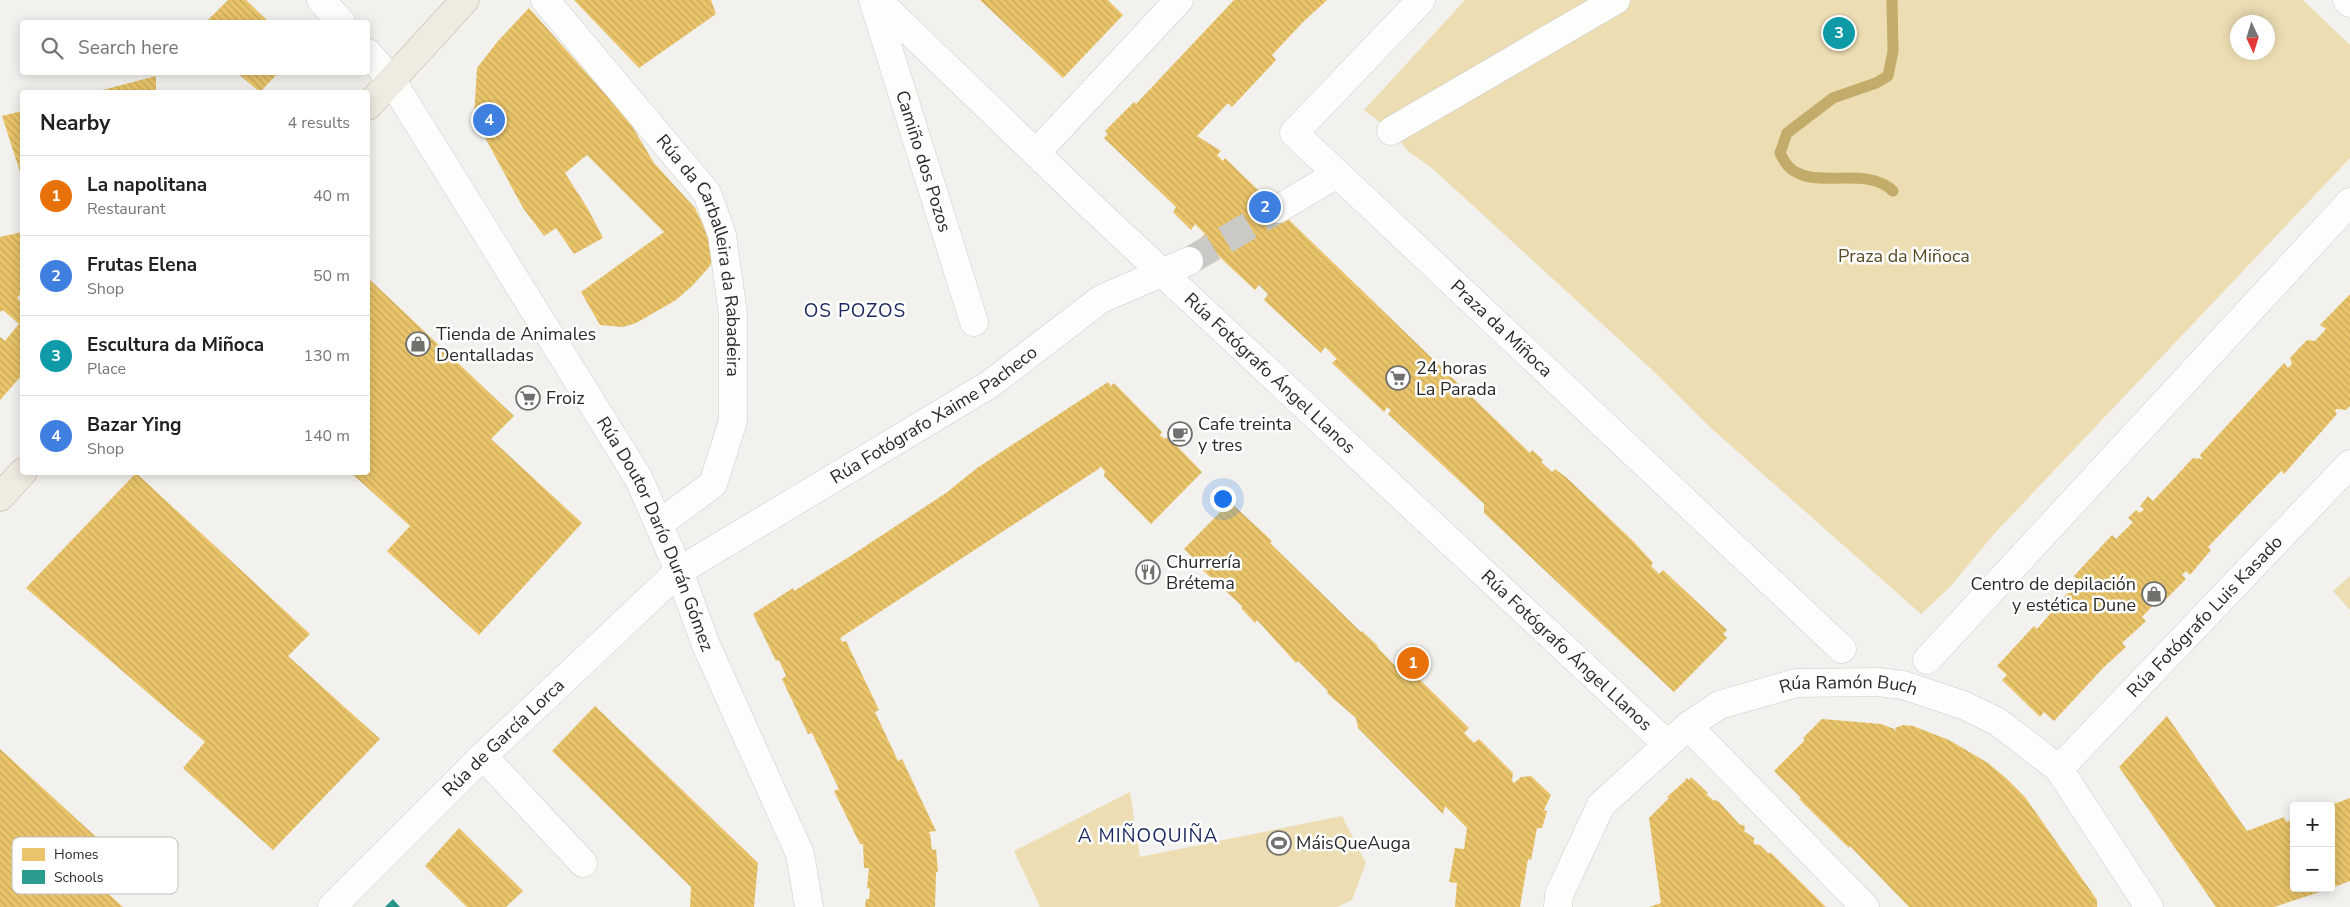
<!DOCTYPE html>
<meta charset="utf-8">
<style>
body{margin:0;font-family:"Nunito Sans",sans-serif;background:#f2f2f2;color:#202124}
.controls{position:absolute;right:15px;bottom:15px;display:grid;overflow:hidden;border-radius:5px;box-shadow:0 2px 12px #0003}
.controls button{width:45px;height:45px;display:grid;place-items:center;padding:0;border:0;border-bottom:1px solid #e0e0e0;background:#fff;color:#202124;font:25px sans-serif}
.compass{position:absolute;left:2230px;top:15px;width:45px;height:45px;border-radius:50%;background:#fff;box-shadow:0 2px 12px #0003;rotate:176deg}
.you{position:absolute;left:1222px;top:498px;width:18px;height:18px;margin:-12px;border:4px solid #fff;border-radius:50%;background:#1a73e8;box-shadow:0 0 0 8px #1a73e833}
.badge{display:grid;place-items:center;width:32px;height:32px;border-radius:50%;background:#71706c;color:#fff;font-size:16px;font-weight:700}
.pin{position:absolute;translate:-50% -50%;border:2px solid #fff;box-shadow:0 1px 5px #0006}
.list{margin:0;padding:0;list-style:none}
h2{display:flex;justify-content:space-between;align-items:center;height:65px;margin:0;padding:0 20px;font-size:21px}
h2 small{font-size:16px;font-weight:400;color:#757577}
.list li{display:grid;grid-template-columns:32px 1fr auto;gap:15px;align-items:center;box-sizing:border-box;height:80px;padding:0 20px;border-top:1px solid #e0e0e0}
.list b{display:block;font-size:19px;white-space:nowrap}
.list p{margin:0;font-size:16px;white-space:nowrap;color:#757577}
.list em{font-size:16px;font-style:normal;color:#757577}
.icon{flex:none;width:28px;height:28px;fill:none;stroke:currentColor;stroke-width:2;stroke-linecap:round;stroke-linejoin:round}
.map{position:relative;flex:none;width:2350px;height:907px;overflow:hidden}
.search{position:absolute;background:#fff;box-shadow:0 2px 12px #0003;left:20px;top:20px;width:350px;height:55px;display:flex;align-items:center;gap:12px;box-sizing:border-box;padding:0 18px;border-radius:5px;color:#757577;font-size:19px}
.panel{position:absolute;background:#fff;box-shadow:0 2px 12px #0003;left:20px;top:90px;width:350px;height:385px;border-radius:5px}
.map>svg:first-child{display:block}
.green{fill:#ecddb3;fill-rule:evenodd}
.homes{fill:url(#homes-back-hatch)}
.schools{fill:url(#schools-back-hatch)}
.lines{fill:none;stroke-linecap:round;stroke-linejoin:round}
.stream{stroke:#c3ac69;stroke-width:11}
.minor-tunnel{stroke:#cac9c5;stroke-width:28;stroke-dasharray:28 14;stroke-linecap:butt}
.minor-casing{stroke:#cdccc8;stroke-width:29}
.major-casing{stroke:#b7b19c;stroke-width:29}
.minor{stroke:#fdfdfc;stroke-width:28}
.major{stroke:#efebe0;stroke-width:28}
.labels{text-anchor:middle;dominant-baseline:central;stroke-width:5;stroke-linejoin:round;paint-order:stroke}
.street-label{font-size:18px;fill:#2b2a27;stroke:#fff}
.park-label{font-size:18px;fill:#584a24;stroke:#fff}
.poi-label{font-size:18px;fill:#2b2a27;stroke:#fff;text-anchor:start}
.neighbourhood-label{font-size:19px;letter-spacing:1px;fill:#1b285f;stroke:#fff}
.key{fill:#fff;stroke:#bfbfbe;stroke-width:1}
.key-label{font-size:14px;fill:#2b2a27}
</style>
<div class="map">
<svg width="2350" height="907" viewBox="0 0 2350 907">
<defs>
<pattern id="homes-back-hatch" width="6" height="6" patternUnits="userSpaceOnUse" patternTransform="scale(1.25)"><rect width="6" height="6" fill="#e9c46a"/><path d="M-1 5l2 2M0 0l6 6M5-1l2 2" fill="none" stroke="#c8a95c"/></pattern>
<pattern id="schools-back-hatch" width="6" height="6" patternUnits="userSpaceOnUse" patternTransform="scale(1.25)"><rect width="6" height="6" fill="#2a9d8f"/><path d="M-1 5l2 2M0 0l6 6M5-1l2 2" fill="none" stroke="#248075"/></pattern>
</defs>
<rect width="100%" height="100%" fill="#f2f1ed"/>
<!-- green -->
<path class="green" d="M1465,0h838l47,45v113l-356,376 -45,54 -28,26 -209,-185 -64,-63 -216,-198 -23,-16 -18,-21 -27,-21zM2238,22h30v30h-30z
M2350,576v34l-17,-19z
M1130,792l10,65 202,-41 24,47 -14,37 -15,7h-297l-26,-56z"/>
<!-- homes -->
<path class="homes" d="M228,0h18l23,22h-63z
M574,0h137l5,14 -77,54z
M980,0h128l15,15 -60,63z
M1234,0h93l-24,22 -31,33 4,5 -44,47 -4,-4 -31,33 24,15 -4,4 6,6 2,-3 305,295 2,-3 11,10 -2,2 11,10 3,-3 12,9 66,63 20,22 -2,3 8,8 4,-4 64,60 -4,4 4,4 -53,54 -190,-179v-9l-96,-90 3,-4 -4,-3 -3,5 -52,-49 5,-4 -12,-12 -4,6 -57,-53 4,-6 -9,-9 -4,5 -28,-26 -26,-26 4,-4 -10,-10 -4,6 -18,-18 3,-5 -72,-69 4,-4 -3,-3 29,-29 2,2z
M529,8l100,113 25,42 41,45 21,45 -7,14 -16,18 -17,15 -40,23 -13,4 -23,-2 -19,-33 83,-60 -77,-77 -22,18 23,36 15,29 -29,16 -18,-26 -12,8 -21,-28 -49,-91 3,-49 21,-27z
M236,72h43l-19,20z
M156,76v16h-61z
M22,111v67l-20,-62z
M22,232v60l-5,6 5,5v72l-22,25v-63l5,4 14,-17 -16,-14 -3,2v-75z
M368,278l146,138 -23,23 91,84 -103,112 -92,-84 23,-25 -60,-54h18z
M2350,294v112l-4,4 -10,-1 -1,2 2,3 -53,60 -3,-3 -53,55 -20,21 3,3 -21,25 -4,-4 -4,4 4,4 -20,20 -4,-3 -20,21 4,4 -24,22 4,4 -22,20 -50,54 -10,-9 -4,5 -38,-37 5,-5 -10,-9 37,-40 3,3 13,-15 -2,-1 20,-20h3l1,-7 6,-6 -4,-4 38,-41 4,4 17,-17 -5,-4 8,-8 4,3 4,-4 -4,-3 8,-10 5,5 40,-43 9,1 -2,-4 84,-92 4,5 4,-4 -2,-6 17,-18 8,1 11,-12 -6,-4z
M1108,382l3,4 3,-3 48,49 -2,3 1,1 4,3 3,-2 34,35 -51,52 -47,-48 1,-5 -5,-5v2l-260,170 2,4 4,-1 33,69 -4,2 16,34 7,15 4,-2 34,72 -8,1 2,1 2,17 4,-1 2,23h-2l-1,35h-70l1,-8h3l1,-10 -3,-1 2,-20h-5l-1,-24h-3l-26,-53 5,-2 -27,-56 -4,1 -26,-55 4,-3 -7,-16 -3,1 -23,-47 40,-26 1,3 55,-34 97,-64 31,-25z
M136,473l174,161 -22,22 92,83 -107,111 -90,-82 22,-26 -179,-154z
M1230,502l42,39 -2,2 91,89 1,-1 16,15 -1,1 26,27 9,-2 57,56 -5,5 10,10 5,-4 34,34 -1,8 2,2 7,-6 10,-1 20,19 -7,15 3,1 -5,17h-5l-6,32 -3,-1 -8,48h-65l2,-24 -8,-1 6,-34 9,1 3,-21 -22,-22 -2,8 -85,-86 -2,-10 -29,-25 1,-2 -30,-30 -2,2 -39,-43 -2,3 -14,-15 1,-2 -46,-42 1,-2 -13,-13z
M595,706l163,157 -4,44h-64l1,-20 -139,-136z
M2167,716l80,115 37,-14 2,5 8,-3v69l35,1 -55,18h-58l-97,-140z
M1822,719l59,5 13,5 2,3 -1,-4 8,-3 10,1 36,14 39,23 18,15 19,19 72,103v7h-188l-59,-61 -1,2 -50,-49 2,-1 -27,-27 31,-31 -2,-2z
M0,749l106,97 -24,24 41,37h-123z
M1691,777l17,16 -2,1 7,6 5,1 23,25 1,-2 3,3 -1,4 10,7v6l6,1 9,9 1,-2 56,55h-177l12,-4 -12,-85 20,-20 -2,-1 18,-16 1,-3 3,2z
M2350,798v83l-19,7v-83z
M459,828l64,63 -17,16h-39l-42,-41z"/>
<!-- schools -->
<path class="schools" d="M393,899l7,8h-15z"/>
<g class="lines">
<!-- stream -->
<path class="stream" d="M1892,0l1,51 -5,25 -12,7 -43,15 -46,35 -7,20c2,4 5,10 8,13 24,26 78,-2 105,25"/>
<!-- minor-tunnel -->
<path class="minor-tunnel" d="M1189,261l89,-52"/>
<!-- minor casing -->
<g class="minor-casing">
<g id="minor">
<path d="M321,0l20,22"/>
<path id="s1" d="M545,0l162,193 15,42 11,79v107l-20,63 -54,40"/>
<path id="s2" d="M873,0l101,322"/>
<path id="s3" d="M877,0l215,207 575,537"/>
<path id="s4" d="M1421,0l-127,133 548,516"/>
<path d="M2347,0l3,3"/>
<path id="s5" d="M368,53l24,28 247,398 40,92 27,74 94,209 9,53"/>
<path d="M1391,131l225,-131"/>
<path d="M1036,153l143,-153"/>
<path d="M1278,209l59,-35"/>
<path d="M1927,660l423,-458"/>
<path d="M1688,726l177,181"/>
<path d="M483,756l100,107"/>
<path id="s6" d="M2059,769l291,-305"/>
<path id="s7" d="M332,907l151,-151 196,-185 311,-187 111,-85 88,-38"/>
<path id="s8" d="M1558,907l1,-12 42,-90 87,-79 31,-21 77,-22 82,-1 25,3 60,20 35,17 61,47 90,138"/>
</g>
</g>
<!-- major casing -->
<g class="major-casing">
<path id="major" d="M368,106l97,-106
M0,497l23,-25"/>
</g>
<!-- minor -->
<use href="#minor" class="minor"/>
<!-- major -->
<use href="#major" class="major"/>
</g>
<!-- icons -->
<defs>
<g id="shop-ring" transform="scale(1.25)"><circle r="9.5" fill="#fff" stroke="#71706c" stroke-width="1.5"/><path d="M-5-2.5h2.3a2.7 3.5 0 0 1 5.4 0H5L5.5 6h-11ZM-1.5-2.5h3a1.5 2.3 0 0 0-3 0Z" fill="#71706c"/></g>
<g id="supermarket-ring" transform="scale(1.25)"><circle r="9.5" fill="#fff" stroke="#71706c" stroke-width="1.5"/><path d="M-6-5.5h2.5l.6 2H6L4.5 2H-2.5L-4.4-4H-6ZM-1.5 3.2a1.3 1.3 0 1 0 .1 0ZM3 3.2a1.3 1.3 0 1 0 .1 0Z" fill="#71706c"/></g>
<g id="cafe-ring" transform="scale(1.25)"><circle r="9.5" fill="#fff" stroke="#71706c" stroke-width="1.5"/><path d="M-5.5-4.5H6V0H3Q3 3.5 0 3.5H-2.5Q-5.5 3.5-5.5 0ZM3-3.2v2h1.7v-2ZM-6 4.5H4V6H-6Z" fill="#71706c"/></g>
<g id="restaurant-ring" transform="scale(1.25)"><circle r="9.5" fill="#fff" stroke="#71706c" stroke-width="1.5"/><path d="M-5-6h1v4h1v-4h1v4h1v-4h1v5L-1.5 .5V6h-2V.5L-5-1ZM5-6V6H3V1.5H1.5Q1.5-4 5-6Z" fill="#71706c"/></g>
<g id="stadium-ring" transform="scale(1.25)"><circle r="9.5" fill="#fff" stroke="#71706c" stroke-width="1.5"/><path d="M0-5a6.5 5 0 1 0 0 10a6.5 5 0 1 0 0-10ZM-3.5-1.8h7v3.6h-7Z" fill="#71706c"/></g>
</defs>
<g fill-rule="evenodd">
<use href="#shop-ring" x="418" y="344"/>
<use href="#supermarket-ring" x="1398" y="378"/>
<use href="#supermarket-ring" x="528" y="398"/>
<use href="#cafe-ring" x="1180" y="434"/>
<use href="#restaurant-ring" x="1148" y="572"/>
<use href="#shop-ring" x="2154" y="594"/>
<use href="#stadium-ring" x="1279" y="843"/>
</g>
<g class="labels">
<!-- street labels -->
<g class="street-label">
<text stroke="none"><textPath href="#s2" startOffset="169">Camiño dos Pozos</textPath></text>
<text stroke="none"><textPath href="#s1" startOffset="309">Rúa da Carballeira da Rabadeira</textPath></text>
<text stroke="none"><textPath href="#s4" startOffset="469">Praza da Miñoca</textPath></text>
<text stroke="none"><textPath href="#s3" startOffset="542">Rúa Fotógrafo Ángel Llanos</textPath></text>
<text stroke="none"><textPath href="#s7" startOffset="782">Rúa Fotógrafo Xaime Pacheco</textPath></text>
<text stroke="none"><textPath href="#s5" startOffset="562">Rúa Doutor Darío Durán Gómez</textPath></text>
<text stroke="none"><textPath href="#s6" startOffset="211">Rúa Fotógrafo Luis Kasado</textPath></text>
<text stroke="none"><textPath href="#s3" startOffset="948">Rúa Fotógrafo Ángel Llanos</textPath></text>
<text stroke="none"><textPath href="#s8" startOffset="399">Rúa Ramón Buch</textPath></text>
<text stroke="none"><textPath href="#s7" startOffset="241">Rúa de García Lorca</textPath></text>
</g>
<!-- park labels -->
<g class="park-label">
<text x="1904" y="256">Praza da Miñoca</text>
</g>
<!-- poi labels -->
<g class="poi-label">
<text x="436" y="334">Tienda de Animales<tspan x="436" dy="21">Dentalladas</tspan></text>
<text x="1416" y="368">24 horas<tspan x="1416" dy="21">La Parada</tspan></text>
<text x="546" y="398">Froiz</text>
<text x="1198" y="424">Cafe treinta<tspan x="1198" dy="21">y tres</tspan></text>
<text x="1166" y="562">Churrería<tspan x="1166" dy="21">Brétema</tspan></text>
<text x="2136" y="584" text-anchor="end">Centro de depilación<tspan x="2136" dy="21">y estética Dune</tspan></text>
<text x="1296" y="843">MáisQueAuga</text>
</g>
<!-- neighbourhood labels -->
<g class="neighbourhood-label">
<text x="855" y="311">OS POZOS</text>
<text x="1148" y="836">A MIÑOQUIÑA</text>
</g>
</g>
<!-- legend -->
<rect x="12" y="837" width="166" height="57" rx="8" class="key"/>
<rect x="22" y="848" width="23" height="13" fill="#e9c46a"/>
<rect x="22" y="870" width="23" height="14" fill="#2a9d8f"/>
<g class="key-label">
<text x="54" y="859">Homes</text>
<text x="54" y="882">Schools</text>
</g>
</svg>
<div class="controls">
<button>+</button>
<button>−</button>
</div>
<svg class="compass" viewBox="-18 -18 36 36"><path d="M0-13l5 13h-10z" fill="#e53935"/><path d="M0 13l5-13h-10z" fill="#757577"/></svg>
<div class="you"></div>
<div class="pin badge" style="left:1413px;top:663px;background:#e8710a">1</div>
<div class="pin badge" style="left:1265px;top:207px;background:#3f7fe0">2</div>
<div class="pin badge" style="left:1839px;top:33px;background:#0f9aa8">3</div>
<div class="pin badge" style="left:489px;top:120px;background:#3f7fe0">4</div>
<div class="search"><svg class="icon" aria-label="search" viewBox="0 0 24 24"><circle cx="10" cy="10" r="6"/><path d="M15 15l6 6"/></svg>Search here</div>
<section class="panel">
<h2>Nearby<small>4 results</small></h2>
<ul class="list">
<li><span class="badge" style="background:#e8710a">1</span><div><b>La napolitana</b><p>Restaurant</p></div><em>40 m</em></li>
<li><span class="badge" style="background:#3f7fe0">2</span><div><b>Frutas Elena</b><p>Shop</p></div><em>50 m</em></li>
<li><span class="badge" style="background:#0f9aa8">3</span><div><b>Escultura da Miñoca</b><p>Place</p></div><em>130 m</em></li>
<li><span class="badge" style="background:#3f7fe0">4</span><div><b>Bazar Ying</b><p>Shop</p></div><em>140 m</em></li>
</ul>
</section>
</div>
